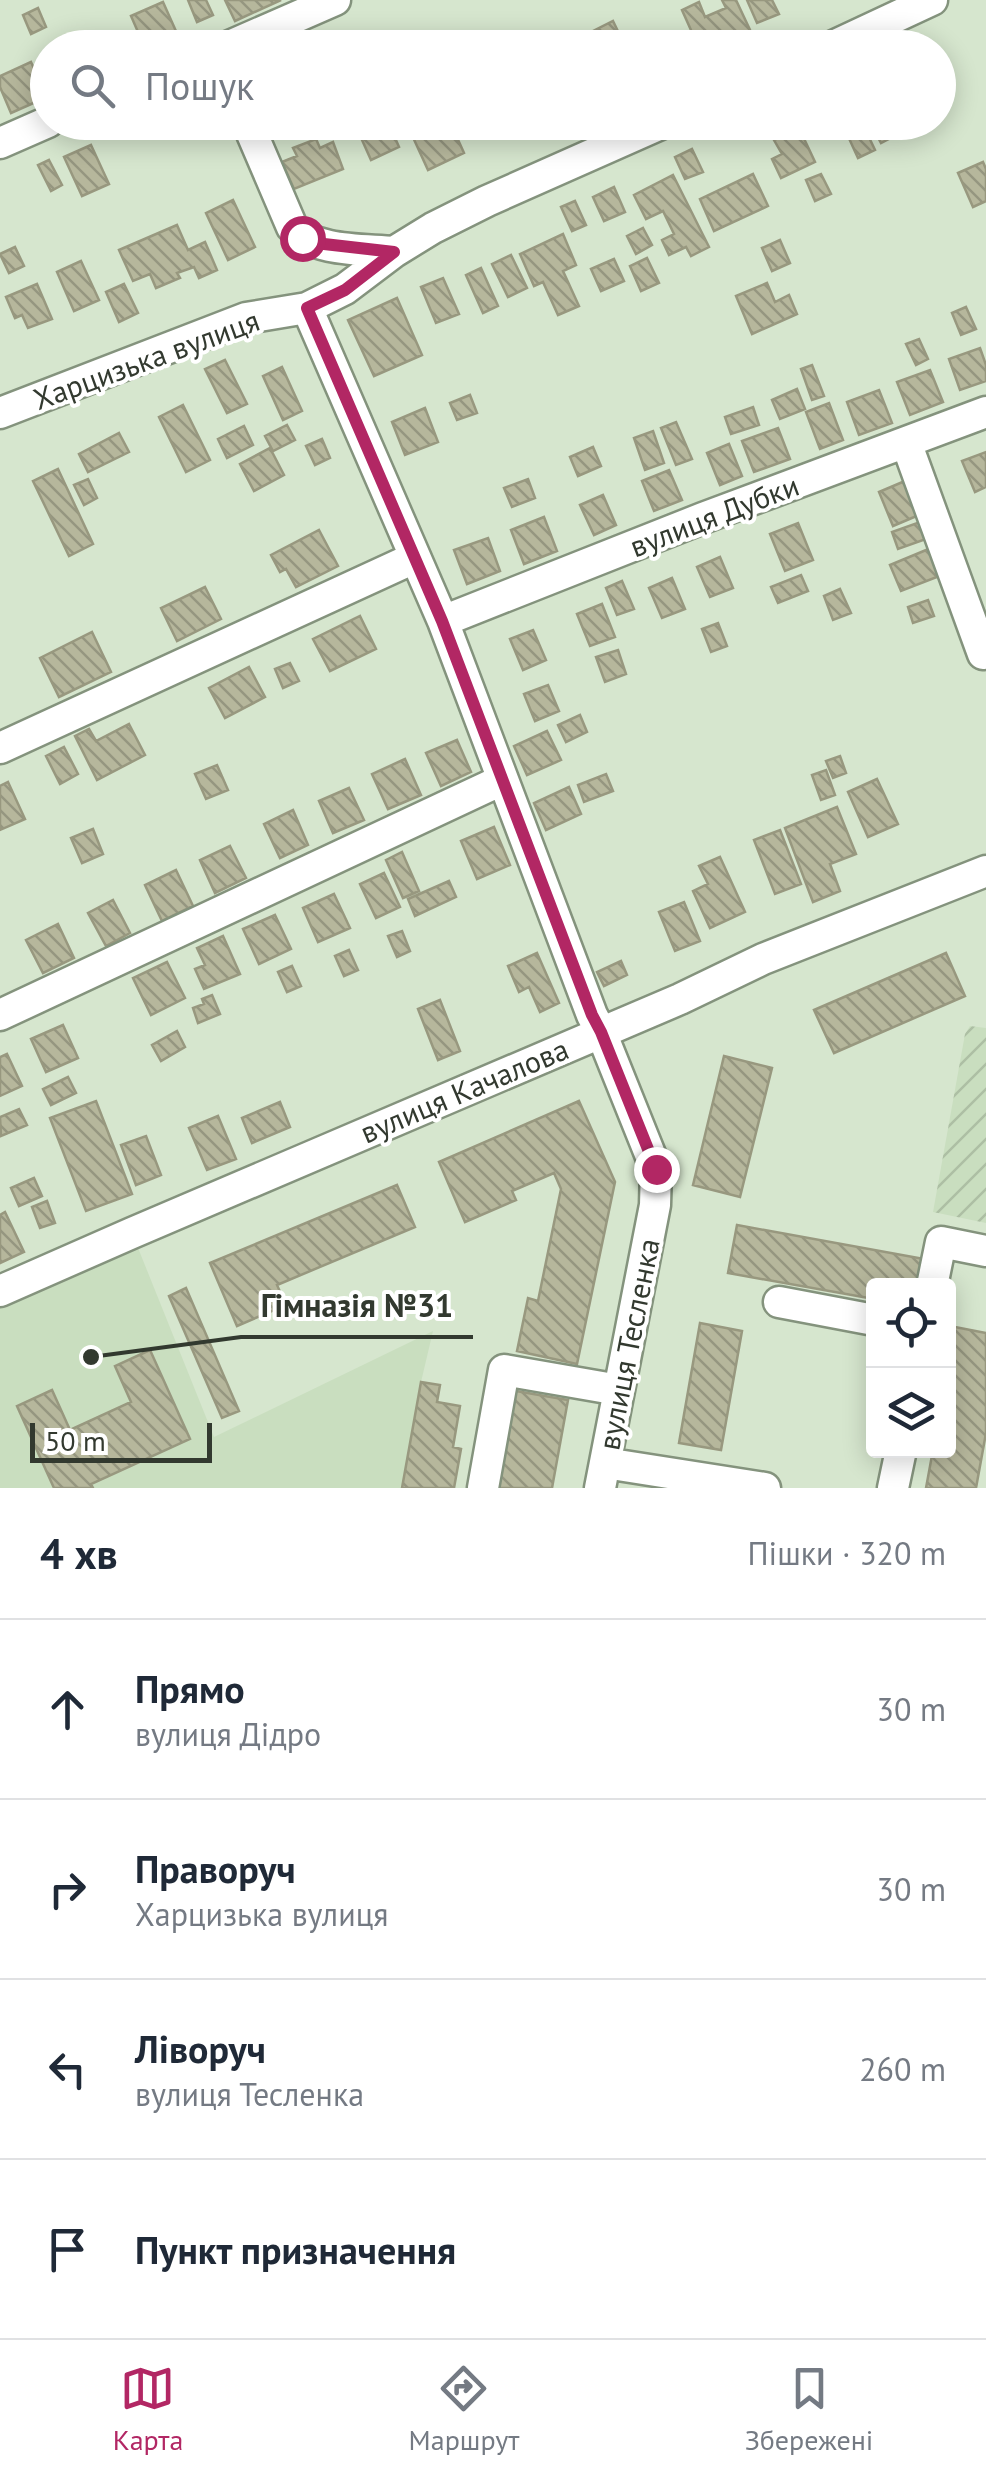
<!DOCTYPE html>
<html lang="uk">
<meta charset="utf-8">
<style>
body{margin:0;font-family:"PT Sans",sans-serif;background:#f6f6f7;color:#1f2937}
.controls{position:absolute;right:30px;bottom:30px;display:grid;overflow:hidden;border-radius:10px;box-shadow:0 5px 25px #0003}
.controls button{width:90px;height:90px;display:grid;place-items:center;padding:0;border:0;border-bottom:2px solid #e0e1e3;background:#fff;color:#1f2937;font:50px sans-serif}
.scale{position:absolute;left:30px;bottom:25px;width:182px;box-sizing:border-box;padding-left:10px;border:5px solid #32392f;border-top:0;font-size:28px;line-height:35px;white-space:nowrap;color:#32392f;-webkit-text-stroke:8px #fff;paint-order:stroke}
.stop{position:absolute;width:30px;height:30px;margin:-22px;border:8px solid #b22764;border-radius:50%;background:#fff}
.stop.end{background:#b22764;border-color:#fff;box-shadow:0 2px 10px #0008}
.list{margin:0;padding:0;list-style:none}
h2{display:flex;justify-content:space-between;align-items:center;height:130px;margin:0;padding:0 40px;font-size:42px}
h2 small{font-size:32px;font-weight:400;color:#747a83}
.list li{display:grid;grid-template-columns:65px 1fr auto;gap:30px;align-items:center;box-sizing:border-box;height:180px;padding:0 40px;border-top:2px solid #e0e1e3}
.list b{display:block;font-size:38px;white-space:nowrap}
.list p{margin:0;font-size:32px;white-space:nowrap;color:#747a83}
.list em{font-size:32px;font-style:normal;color:#747a83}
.icon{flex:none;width:55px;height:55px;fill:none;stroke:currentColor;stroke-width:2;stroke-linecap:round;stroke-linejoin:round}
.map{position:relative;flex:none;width:986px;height:1488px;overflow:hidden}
.search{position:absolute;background:#fff;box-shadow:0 5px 25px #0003;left:30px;right:30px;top:30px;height:110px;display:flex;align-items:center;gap:25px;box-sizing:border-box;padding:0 35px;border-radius:55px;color:#747a83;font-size:38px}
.sheet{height:850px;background:#fff}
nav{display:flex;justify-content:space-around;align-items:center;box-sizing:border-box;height:140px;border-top:2px solid #e0e1e3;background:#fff;font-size:28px;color:#747a83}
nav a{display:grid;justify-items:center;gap:5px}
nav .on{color:#b22764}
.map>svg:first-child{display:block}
.built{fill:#c9debf}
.industrial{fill:url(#industrial-furrows)}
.building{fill:url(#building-back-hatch);stroke:#98987f;stroke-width:2.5}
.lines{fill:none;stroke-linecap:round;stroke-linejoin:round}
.minor-casing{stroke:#84937d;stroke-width:35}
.minor{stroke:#fff;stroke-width:30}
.route{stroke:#b22764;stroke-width:12}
.labels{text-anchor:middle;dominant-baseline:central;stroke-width:8;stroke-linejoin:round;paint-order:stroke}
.street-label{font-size:30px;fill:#32392f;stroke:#fff}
.leader{fill:none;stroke:#32392f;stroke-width:4}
.callout-dot{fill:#32392f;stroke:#fff;stroke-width:4}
.callout-label{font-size:32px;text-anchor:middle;font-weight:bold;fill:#32392f;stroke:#fff;stroke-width:8;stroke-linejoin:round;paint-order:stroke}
</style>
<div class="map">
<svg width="986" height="1488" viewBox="0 0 986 1488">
<defs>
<pattern id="industrial-furrows" width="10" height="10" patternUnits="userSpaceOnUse" patternTransform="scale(2.5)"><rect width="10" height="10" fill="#c9debf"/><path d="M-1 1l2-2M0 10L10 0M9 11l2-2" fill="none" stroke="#adbfa4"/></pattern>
<pattern id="building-back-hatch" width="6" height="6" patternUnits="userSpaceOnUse" patternTransform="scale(2.5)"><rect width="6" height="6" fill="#b6b79c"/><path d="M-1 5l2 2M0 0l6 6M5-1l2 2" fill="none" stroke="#959680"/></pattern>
</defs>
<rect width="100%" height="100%" fill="#d6e6ce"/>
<!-- built -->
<path class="built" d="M132,1233l82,204 219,-106 -12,51 -19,106h-402v-197z"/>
<!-- industrial -->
<path class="industrial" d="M970,1026l16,2v195l-53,-11 32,-178z"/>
<!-- building -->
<path class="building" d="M188,0h18l7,15 -16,7z
M225,0h56l-46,21z
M722,0h14l14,30 -39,18h-12l-17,-38 17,-8 6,15 21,-9z
M747,0h25l7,14 -22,9z
M163,2l16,36 -21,10h-13l-14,-32z
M38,8l8,19 -15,7 -8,-19z
M613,21l13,27h-28l-7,-16z
M31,62l16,35 -36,16 -11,-26v-11z
M354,122h34l11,25 -28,13z
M406,122h44l14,31 -36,17z
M870,122h32l4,8 -25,13z
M864,127l11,23 -17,8 -11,-24z
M799,128l16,34 -34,16 -9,-19 10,-5 -8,-14z
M316,139l4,9 13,-6 10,27 -49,20 -12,-27 15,-6 -4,-8z
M91,145l18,39 -27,12 -18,-39z
M692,149l11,23 -18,7 -10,-22z
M49,160l13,25 -11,6 -13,-26z
M983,162l3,7v32l-13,6 -15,-34z
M753,174l15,32 -54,25 -14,-32z
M821,174l10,20 -16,7 -9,-21z
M673,175l36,72 -18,9 -5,-9 -17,8 -7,-15 12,-6 -11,-23 -17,8 -12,-24z
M614,187l11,25 -21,9 -11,-24z
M233,200l22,47 -27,13 -22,-47z
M575,201l11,24 -14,6 -11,-24z
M177,225l11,25 17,-8 12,28 -18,8 -5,-11 -17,6 3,5 -24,10 -6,-14 -17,7 -14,-31z
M643,228l9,17 -16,9 -9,-18z
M563,234l13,31 -13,6 16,35 -21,9 -15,-33 -9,4 -14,-32z
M780,240l10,23 -18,8 -10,-23z
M15,247l9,19 -15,7 -9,-19z
M511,255l16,33 -19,9 -16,-33z
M647,258l12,25 -18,8 -11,-25z
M614,259l10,22 -23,10 -10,-22z
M81,261l18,39 -25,11 -17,-39z
M481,268l17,38 -15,7 -17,-38z
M443,278l16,36 -23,9 -15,-36z
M767,283l8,19 14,-7 8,19 -45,20 -16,-38z
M37,284l15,35 -24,9 -6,-13 -7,3 -9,-21z
M124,284l14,29 -19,9 -13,-30z
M397,298l25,57 -48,21 -26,-56z
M966,307l10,22 -15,6 -9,-22z
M919,339l9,20 -12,6 -10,-21z
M980,348l6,17v16l-26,9 -11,-31z
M225,360l22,44 -20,9 -22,-44z
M812,365l12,31 -12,4 -11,-31z
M282,367l20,44 -19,9 -20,-44z
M930,370l13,32 -33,13 -13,-33z
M797,389l8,20 -25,10 -8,-19z
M879,390l13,33 -33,12 -12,-33z
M470,395l7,18 -20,7 -7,-17z
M829,403l14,37 -23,9 -14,-37z
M183,405l27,55 -24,12 -27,-55z
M753,407l6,18 -28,9 -6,-17z
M425,408l13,34 -33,13 -13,-33z
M676,422l16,37 -16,6 -15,-37z
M287,425l8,15 -22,11 -8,-15z
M244,426l9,19 -26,13 -9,-19z
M778,428l12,31 -36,13 -12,-31z
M653,431l11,32 -19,7 -11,-32z
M119,433l10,19 -41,20 -9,-18z
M322,439l8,19 -15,7 -9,-19z
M729,444l13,32 -22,9 -13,-32z
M593,447l8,19 -23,10 -8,-19z
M270,448l14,27 -30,16 -14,-27z
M986,452v35l-11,5 -13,-31z
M58,469l35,75 -24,12 -36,-75z
M669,470l13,30 -28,11 -12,-30z
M912,478l14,34 -33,14 -14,-34z
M88,479l9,19 -13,7 -10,-20z
M528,479l7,19 -23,9 -8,-19z
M603,495l13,30 -22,10 -14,-30z
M544,517l13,34 -33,13 -13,-34z
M920,522l6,17 -28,10 -6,-17z
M798,523l15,37 -28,11 -15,-37z
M319,530l19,36 -42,21 -10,-18 -6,3 -9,-17z
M488,538l12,33 -33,13 -13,-34z
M931,548l11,27 -41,16 -11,-26z
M720,557l13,31 -23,9 -13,-30z
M801,575l7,16 -30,12 -7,-16z
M672,578l13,31 -23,9 -13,-30z
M622,581l12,28 -17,6 -11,-27z
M205,587l16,32 -44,22 -16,-33z
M840,589l11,24 -18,7 -9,-24z
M928,600l6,16 -21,7 -5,-16z
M602,604l13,33 -25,9 -13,-32z
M360,616l16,33 -46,22 -17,-32z
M718,623l9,23 -16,6 -9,-23z
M533,630l13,30 -23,10 -13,-31z
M92,632l19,40 -52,25 -19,-39z
M618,650l8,24 -21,8 -9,-25z
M290,663l9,18 -16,7 -8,-19z
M249,667l16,30 -40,21 -16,-30z
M548,685l11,26 -24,10 -11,-27z
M580,715l7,17 -21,10 -8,-17z
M129,724l16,31 -48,25 -22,-44 14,-7 7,12z
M547,731l14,29 -34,15 -13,-29z
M457,740l14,32 -30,14 -15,-33z
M64,747l14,27 -18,10 -14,-28z
M840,756l6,17 -13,5 -7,-17z
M405,759l16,36 -33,14 -16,-35z
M217,765l11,25 -22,9 -11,-25z
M826,770l9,25 -14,5 -9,-25z
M606,774l7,17 -29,11 -6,-17z
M877,779l21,45 -30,13 -20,-45z
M8,782l17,37 -25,11v-44z
M569,787l12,27 -35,16 -12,-27z
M349,788l15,32 -31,13 -14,-32z
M837,807l19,47 -26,10 10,27 -27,11 -28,-74z
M293,810l15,35 -28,13 -16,-34z
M494,827l16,38 -33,14 -16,-38z
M93,829l10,25 -21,9 -11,-25z
M780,830l21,54 -26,10 -21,-54z
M230,846l16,32 -31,15 -15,-33z
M402,852l17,39 -16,7 -17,-38z
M720,857l25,55 -35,16 -17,-37 15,-7 -9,-18z
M176,870l17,36 -31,15 -17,-36z
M384,873l16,34 -24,11 -16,-34z
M449,881l7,16 -41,19 -7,-17z
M334,894l16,34 -32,14 -15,-34z
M113,900l17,33 -24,13 -18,-33z
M684,902l16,39 -25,10 -16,-39z
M275,915l16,34 -32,15 -16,-35z
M58,924l16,34 -31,15 -17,-33z
M402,931l8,20 -13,6 -9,-21z
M223,936l17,38 -36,15 -9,-20 10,-4 -8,-17z
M349,950l9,20 -14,6 -9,-20z
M537,953l22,50 -19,9 -11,-25 -10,5 -11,-26z
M946,953l19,43 -131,57 -20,-43z
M621,961l6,14 -23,11 -7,-14z
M167,962l18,36 -34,17 -18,-37z
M292,966l9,20 -14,6 -9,-20z
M212,995l8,19 -22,9 -5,-15 11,-4 -2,-5z
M440,1000l20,51 -22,9 -20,-51z
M63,1025l15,33 -32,14 -15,-33z
M177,1031l8,16 -24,14 -9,-16z
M7,1054l15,32 -22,10v-39z
M724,1056l48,12 -32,129 -47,-12z
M68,1077l8,16 -25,12 -8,-16z
M96,1101l36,93 -46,17 -36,-93z
M579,1101l36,81 -38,182 -60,-13 11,-53 10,3 23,-112 -7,-16 -42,18 4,9 -51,22 -26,-60z
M280,1102l10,25 -38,16 -10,-25z
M19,1109l8,16 -26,11 -1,-19z
M218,1116l18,43 -29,11 -18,-42z
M146,1136l15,39 -25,10 -15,-40z
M34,1178l8,18 -23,10 -8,-18z
M397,1185l18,42 -138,58 9,20 -49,21 -27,-63z
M47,1201l8,22 -15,5 -8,-21z
M5,1212l19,40 -24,11v-48z
M737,1225l187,34 -5,27h-45v13l-146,-26z
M186,1288l53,123 -17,7 -53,-122z
M700,1323l42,8 -21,119 -42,-7z
M955,1327l31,6v100l-10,55h-50l7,-38h15v-86z
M150,1350l40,89 -99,45 2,4h-39l-37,-82 35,-16 18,40 61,-28 -16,-36z
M421,1382l19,3 -3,17 23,4 -7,41 8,2 -7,39h-52z
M516,1391l52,9 -16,88h-54z"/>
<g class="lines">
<!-- minor casing -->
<g class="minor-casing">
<path id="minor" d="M225,48l110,-48
M829,48l103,-48
M247,122l45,105c23,25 69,22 102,25
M0,143l48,-21
M307,308l136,313 149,394 9,17 55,137 -1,36 -55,283
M0,413l246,-95 61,-10 38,-19 49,-37 39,-24 54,-27 178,-79
M906,442l77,212
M443,621l260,-103 283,-106
M0,748l414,-190
M0,1015l502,-235
M932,1286l9,-44 45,9
M0,1291l132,-58 548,-234 83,-40 223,-88
M779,1302l95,18
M605,1463l160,25
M483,1488l21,-118 115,20
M893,1488l8,-38"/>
</g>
<!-- minor -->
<use href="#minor" class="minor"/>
</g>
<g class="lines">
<!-- route -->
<path class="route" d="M302,238l22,6 70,8 -49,38 -38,18 135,313 150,394 9,17 55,137"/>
</g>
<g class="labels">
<!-- street labels -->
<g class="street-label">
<text transform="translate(146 359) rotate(-20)">Харцизька вулиця</text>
<text transform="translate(714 515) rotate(-21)">вулиця Дубки</text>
<text transform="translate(464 1090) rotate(-23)">вулиця Качалова</text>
<text transform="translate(628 1344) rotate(-79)">вулиця Тесленка</text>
</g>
</g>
<!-- callouts -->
<path class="leader" d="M91 1357L241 1337H473"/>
<circle class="callout-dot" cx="91" cy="1357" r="10"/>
<g class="callout-label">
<text x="357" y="1317">Гімназія №31</text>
</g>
</svg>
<div class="controls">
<button><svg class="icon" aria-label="locate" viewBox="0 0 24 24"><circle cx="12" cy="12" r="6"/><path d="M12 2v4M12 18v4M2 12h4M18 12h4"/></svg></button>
<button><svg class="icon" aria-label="layers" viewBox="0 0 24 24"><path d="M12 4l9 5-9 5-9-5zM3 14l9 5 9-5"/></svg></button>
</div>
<div class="scale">50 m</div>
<div class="stop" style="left:302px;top:238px"></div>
<div class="stop end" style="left:656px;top:1169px"></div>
<div class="search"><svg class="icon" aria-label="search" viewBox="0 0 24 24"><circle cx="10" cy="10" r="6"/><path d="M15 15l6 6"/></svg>Пошук</div>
</div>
<section class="sheet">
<h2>4 хв<small>Пішки · 320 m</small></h2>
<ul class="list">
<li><svg class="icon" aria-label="ahead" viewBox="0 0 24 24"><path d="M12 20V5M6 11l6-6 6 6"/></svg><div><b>Прямо</b><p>вулиця Дідро</p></div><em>30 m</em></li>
<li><svg class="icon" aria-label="right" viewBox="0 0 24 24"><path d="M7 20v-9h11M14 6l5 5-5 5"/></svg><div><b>Праворуч</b><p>Харцизька вулиця</p></div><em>30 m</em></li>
<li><svg class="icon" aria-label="left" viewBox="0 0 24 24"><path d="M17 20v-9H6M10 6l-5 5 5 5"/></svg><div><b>Ліворуч</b><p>вулиця Тесленка</p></div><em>260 m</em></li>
<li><svg class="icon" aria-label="arrive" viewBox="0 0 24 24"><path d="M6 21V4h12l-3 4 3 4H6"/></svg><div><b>Пункт призначення</b></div></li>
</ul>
</section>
<nav>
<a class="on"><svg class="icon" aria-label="map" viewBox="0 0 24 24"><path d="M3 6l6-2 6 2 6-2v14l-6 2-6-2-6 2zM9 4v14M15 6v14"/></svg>Карта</a>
<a><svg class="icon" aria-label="directions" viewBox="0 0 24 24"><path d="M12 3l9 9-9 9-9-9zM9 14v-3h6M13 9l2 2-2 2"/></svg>Маршрут</a>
<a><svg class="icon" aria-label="saved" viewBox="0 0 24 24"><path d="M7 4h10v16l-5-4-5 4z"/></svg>Збережені</a>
</nav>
